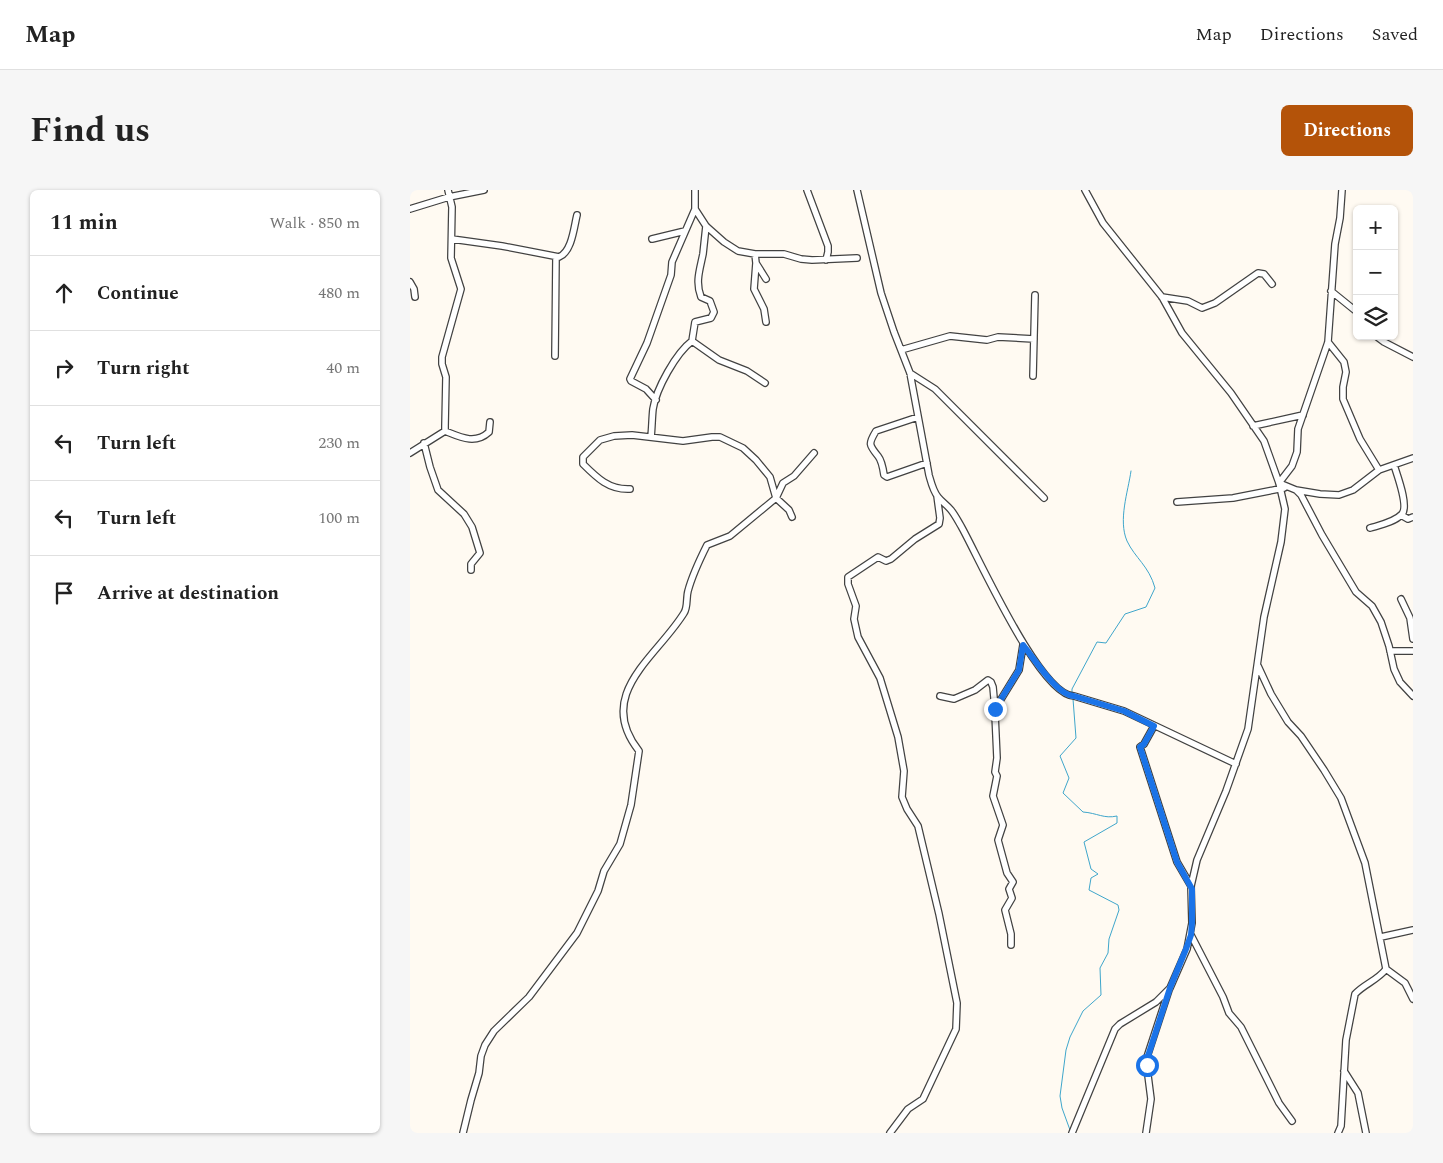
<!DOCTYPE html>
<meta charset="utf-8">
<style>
body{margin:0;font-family:Spectral,serif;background:#f6f6f6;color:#222}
.controls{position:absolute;right:15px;top:15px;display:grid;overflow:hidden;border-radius:8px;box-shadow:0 1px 4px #0004}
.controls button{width:45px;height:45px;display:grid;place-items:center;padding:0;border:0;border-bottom:1px solid #e0e0e0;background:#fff;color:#222;font:25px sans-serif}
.stop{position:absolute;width:15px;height:15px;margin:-11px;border:4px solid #1a73e8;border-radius:50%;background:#fff}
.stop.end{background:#1a73e8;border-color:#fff;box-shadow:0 1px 5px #0008}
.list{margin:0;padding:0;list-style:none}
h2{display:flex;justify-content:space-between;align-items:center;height:65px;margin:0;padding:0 20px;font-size:21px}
h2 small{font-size:16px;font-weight:400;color:#767676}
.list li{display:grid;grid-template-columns:32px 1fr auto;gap:15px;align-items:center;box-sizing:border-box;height:75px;padding:0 20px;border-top:1px solid #e0e0e0}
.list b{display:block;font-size:19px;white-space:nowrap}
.list em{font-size:16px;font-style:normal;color:#767676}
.icon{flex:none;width:28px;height:28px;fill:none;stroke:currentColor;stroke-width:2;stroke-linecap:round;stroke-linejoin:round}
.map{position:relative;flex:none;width:1003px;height:943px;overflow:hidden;border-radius:8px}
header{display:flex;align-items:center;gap:30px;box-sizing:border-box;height:70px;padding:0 25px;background:#fff;border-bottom:1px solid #e0e0e0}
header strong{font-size:24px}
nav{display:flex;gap:28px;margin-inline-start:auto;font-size:18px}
.intro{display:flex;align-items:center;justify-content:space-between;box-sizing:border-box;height:120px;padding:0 30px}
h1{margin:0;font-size:35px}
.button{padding:12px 22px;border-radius:8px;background:#b45309;color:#fff;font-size:18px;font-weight:700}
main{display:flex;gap:30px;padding:0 30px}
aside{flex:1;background:#fff;border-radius:8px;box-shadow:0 1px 4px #0004}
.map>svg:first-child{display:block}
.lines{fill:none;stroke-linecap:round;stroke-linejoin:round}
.stream{stroke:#3fa6cb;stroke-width:1}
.minor-casing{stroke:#424242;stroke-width:8}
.minor{stroke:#fff;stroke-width:5.5}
.route{stroke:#1a73e8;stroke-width:6}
</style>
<header>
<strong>Map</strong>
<nav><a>Map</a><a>Directions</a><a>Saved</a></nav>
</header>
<div class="intro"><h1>Find us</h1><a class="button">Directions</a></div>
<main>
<aside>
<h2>11 min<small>Walk · 850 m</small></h2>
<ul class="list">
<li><svg class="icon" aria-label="ahead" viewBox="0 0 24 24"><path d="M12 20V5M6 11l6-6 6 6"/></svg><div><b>Continue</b></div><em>480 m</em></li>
<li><svg class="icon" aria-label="right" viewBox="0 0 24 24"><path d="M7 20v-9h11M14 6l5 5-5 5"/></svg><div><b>Turn right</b></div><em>40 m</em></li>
<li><svg class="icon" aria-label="left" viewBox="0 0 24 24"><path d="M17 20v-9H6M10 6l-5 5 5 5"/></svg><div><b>Turn left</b></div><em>230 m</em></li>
<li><svg class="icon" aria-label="left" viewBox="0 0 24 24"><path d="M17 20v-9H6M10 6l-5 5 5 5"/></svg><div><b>Turn left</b></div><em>100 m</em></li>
<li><svg class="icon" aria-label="arrive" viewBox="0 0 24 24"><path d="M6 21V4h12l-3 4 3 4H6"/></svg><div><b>Arrive at destination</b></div></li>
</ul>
</aside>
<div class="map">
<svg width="1003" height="943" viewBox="0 0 1003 943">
<rect width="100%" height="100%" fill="#fffaf2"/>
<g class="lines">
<!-- stream -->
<path class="stream" d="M662,502v-3l25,-47 9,1 19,-29 21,-7 9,-19c-6,-22 -20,-30 -28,-47 -9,-21 1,-49 4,-70
M660,940l-8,-22 -2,-12 6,-46 4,-13 13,-26 18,-16 -1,-27 8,-15 1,-14 10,-29 -1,-5 -29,-15 2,-12 7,-4 -7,-5 -7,-27 33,-19v-7c-13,3 -20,-3 -34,-4l-20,-19 6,-15 -9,-22 16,-18 -3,-39"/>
<!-- minor casing -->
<g class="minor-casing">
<path id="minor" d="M285,0v19l11,17 18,16 14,9 17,3h29l17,5 11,1 45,-2
M397,0l21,56v6l-2,8
M447,0l24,103 13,39 16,41 19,102c2,7 4,16 9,22 4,5 9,8 13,13 4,5 7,11 10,16 17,30 79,170 113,170l50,15 112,53
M0,19l39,-12 35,-7
M296,36c-1,9 -2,18 -3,28 -3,15 -8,28 -2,43l9,4 4,11 -3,6 -16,4 -3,19 27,19 28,11 18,12
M42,49l50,7 57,11c13,-5 15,-30 18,-42
M242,49l33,-8
M345,64l1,9 10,16
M346,73l-2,26 10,20 2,13
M0,92l4,7 1,8
M921,101l26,21
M752,107l26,4 14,7 13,-5 43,-30 6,1 8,10
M966,146l8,6 29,15
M918,152l16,20 2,10 -3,15v12l17,40 19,31
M491,160l49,-14 37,4 11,-3 36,2
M145,166l1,-99
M500,183l25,16 109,109
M623,186l2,-81
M246,210l-10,-11 -15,-8 -1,-2 17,-36 24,-68 1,-13 23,-53
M508,227l-42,14c-8,13 -7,14 2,25 4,5 5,12 6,19l3,2 40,-14
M843,236l50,-11
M35,241c15,6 30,14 44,1l1,-10
M241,247c1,-9 1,-19 2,-28 3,-20 23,-56 39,-68
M14,253l6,24 8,23 26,24 8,13 8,26 -9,11v6
M0,263l35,-22v-5l1,-49 -4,-13v-7l19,-68 -10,-31 1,-51 -4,-17
M869,293l13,-17 5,-14 1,-23 30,-87 7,-98 5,-26 2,-28
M869,293l17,7 5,5 21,40 34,57 16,14 9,16 8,24 5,23 6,13 13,14
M220,299c-21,1 -33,-11 -47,-25v-7l17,-17 14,-4 18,-1 51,6 29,-4h8l23,11 13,12 14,17 6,21 13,12 3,7
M886,300l24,4 19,1 14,-5 26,-20 34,-12
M767,312l56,-4 51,-10
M991,325l7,4 5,-2
M960,338c10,-3 25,-6 32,-14 7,-8 -5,-39 -8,-49
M991,409l9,19 3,21
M980,461h23
M848,476l13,28 17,28 13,14 23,34 17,28 24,65 21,106 19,14 8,16
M530,506l14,3 21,-9 13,-10 3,2 2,5 2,22
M744,536l-10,18 -4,3 37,115 14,24
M781,745l32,62 6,16 12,14 38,76 13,18
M971,747l32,-7
M601,755v-11l-6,-24 7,-12 -3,-9 4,-7 -6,-9 -9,-33 5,-15 -10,-29 4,-20 -2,-4 2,-14 -2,-44v-5l24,-39 4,-25
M934,881l14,22 8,40
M53,943l8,-33 8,-27 2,-17 4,-11 9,-14 35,-34 48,-64 21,-42 6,-20 16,-27 11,-39 8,-54c-45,-57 18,-94 45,-138 4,-6 2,-15 4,-22 4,-15 12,-32 19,-46l23,-9 46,-38 7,-15 11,-7 20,-23
M480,943l18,-24 15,-10 33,-70 1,-26 -18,-89 -21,-88 -11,-17 -5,-12 2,-26 -6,-34 -18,-59 -22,-41 -4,-18 2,-13 -8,-22v-7l30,-20 8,4 5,-2 24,-20 24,-15 1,-6 -3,-22
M662,943l43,-104 5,-5 36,-22 14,-14 17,-39 5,-26 -1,-37 6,-26 29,-69 22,-62 16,-112 17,-75 4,-33 -6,-26 -15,-42 -33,-48 -49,-60 -20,-36 -59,-74 -18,-33
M736,943l5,-34 -5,-39 23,-70
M928,943l3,-7 5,-86 9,-46c9,-10 23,-14 31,-25"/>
</g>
<!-- minor -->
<use href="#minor" class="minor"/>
</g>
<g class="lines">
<!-- route -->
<path class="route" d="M585,519l24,-39 4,-25c11,13 34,51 51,51l50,15 30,15 -10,18 -4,3 37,115 15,27v34l-1,12 -5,14 -16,39 -22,68 -1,9"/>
</g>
</svg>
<div class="controls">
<button>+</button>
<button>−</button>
<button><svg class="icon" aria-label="layers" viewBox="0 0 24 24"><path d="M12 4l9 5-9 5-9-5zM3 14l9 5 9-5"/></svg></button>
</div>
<div class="stop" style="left:737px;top:875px"></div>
<div class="stop end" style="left:585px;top:519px"></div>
</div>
</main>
